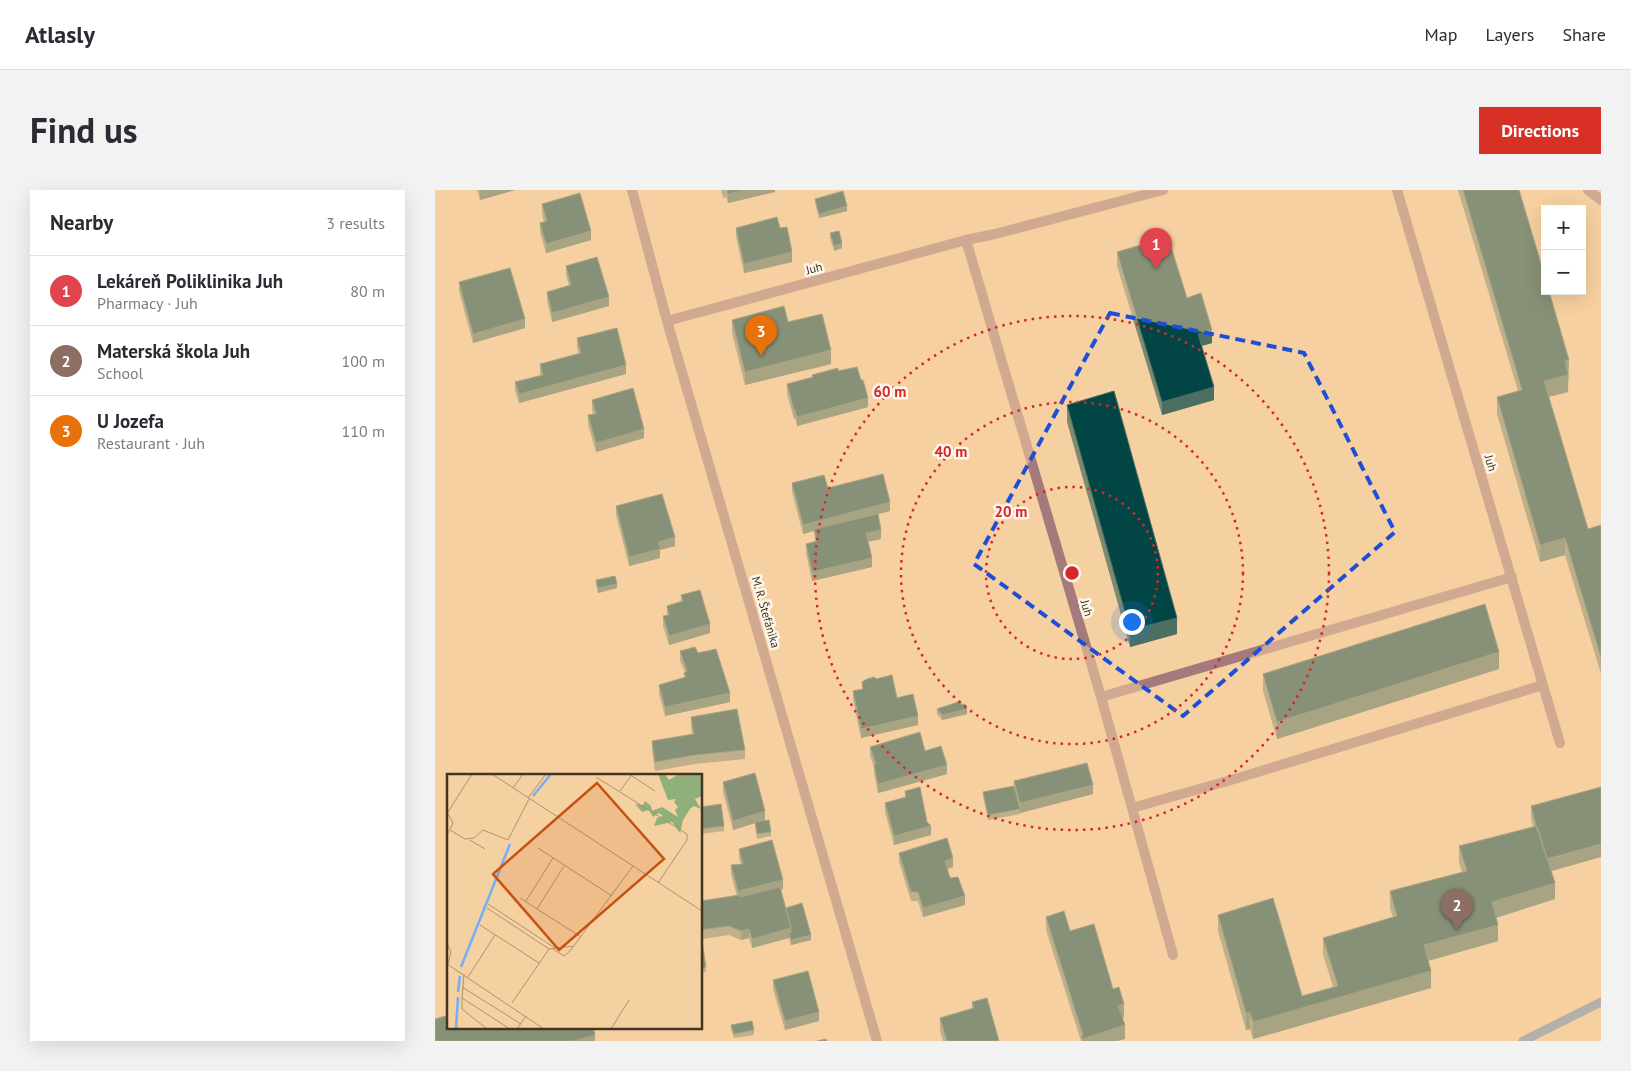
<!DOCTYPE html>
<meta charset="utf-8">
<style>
body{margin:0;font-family:"PT Sans",sans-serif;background:#f2f2f3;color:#2b2b33}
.controls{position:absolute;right:15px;top:15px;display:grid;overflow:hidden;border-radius:0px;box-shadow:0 5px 20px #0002}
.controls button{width:45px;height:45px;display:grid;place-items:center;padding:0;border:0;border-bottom:1px solid #e1e1e2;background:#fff;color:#2b2b33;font:25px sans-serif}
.you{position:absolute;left:696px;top:431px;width:18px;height:18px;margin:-12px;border:4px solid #fff;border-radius:50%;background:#1a73e8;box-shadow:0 0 0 8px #1a73e833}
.badge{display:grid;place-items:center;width:32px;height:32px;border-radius:50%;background:#d93025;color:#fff;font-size:16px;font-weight:700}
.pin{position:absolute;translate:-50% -41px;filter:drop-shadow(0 1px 2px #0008)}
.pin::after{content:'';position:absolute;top:26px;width:18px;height:15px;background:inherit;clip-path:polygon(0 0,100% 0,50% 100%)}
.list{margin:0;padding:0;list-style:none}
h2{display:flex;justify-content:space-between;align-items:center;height:65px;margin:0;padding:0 20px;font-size:21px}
h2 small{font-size:16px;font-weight:400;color:#7c7c81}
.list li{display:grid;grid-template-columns:32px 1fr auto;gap:15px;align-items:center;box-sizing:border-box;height:70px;padding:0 20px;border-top:1px solid #e1e1e2}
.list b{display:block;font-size:19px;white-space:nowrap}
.list p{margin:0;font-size:16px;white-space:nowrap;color:#7c7c81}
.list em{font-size:16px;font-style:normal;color:#7c7c81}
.map{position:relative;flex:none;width:1166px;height:851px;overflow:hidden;border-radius:0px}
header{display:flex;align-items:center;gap:30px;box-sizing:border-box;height:70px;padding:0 25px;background:#fff;border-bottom:1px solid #e1e1e2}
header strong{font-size:24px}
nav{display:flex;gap:28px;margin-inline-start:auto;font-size:18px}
.intro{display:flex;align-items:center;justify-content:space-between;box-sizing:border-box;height:120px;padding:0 30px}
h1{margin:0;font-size:35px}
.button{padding:12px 22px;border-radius:0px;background:#d93025;color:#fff;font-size:18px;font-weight:700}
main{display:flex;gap:30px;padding:0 30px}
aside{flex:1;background:#fff;border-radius:0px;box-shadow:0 5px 20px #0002}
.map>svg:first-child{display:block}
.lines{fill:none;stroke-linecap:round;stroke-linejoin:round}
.stream{stroke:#678ab6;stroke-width:9}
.service{stroke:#a47a7c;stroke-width:10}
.minor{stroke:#a47a7c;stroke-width:10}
.tertiary{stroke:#a47a7c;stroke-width:10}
.wall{fill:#7c8a72}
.shaded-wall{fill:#4b6f60}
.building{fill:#024545;stroke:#4b6f60}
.marked{fill:none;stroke:#1d4ed8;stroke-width:4;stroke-dasharray:10 6;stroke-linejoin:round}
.ring{fill:none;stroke:#d62828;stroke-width:2.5;stroke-dasharray:2.5 5}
.labels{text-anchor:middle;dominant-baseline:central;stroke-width:5;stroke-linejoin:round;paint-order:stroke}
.street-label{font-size:12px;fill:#443522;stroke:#fef7ed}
.inset-river{fill:none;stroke:#76aff5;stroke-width:2.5}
.inset-road{fill:none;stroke:#ae926e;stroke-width:1}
.view{fill:#c75210;fill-opacity:0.15;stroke:#c75210;stroke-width:2.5}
.inset-edge{fill:none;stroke:#443522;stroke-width:2.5}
.centre{fill:#d62828;stroke:#fef7ed;stroke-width:2.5}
.ring-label{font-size:15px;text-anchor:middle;font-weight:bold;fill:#d62828;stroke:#fef7ed;stroke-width:5;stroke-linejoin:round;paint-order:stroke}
</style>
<header>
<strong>Atlasly</strong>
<nav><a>Map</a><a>Layers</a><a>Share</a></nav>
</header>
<div class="intro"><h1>Find us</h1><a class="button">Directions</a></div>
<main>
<aside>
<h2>Nearby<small>3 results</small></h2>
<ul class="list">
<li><span class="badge" style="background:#e0444e">1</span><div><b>Lekáreň Poliklinika Juh</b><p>Pharmacy · Juh</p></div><em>80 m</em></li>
<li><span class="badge" style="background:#8d6e63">2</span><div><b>Materská škola Juh</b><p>School</p></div><em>100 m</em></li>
<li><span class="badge" style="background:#e8710a">3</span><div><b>U Jozefa</b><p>Restaurant · Juh</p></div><em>110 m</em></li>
</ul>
</aside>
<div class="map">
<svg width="1166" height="851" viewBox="0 0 1166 851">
<rect width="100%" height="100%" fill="#f5d0a0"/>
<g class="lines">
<!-- stream -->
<path class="stream" d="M1088,851l78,-39"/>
<!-- service -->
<path class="service" d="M962,0l163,553
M531,50l135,457 72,258
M666,507l411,-120
M697,618l106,-30 305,-93"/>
<!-- minor -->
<path class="minor" d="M1153,0l13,10
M232,131l299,-81 29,-6 168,-44"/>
<!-- tertiary -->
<path class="tertiary" d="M197,0l35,131 210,720"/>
</g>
<!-- wall -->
<path class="wall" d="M42,0h38l-35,10z
M286,0h54v2l-47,11 -2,-6 -3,1z
M1023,0h61l50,187h-1v15l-20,5 40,132 13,-4v149l-36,-119 -25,7 -43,-148v-17l21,-6z
M380,9l32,12 -28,7 -4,-15z
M107,14l49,36 -45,13 -6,-21v-9l4,-1 -2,-9z
M301,38h44l12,34 -48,11 -8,-36z
M395,43l12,15 -8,3 -4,-13z
M682,62l70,46 25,45 -11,3 13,54 -52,15 -45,-149z
M131,76l43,40 -57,16 -5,-21v-9l22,-6 -3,-11z
M24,92l66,46 -52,15 -14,-52z
M297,130l56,2 43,42 -86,21 -13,-52z
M142,148l49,36 -107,29 -4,-12v-9l25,-6v-12l39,-10 -2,-6z
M403,181l30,36 -71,19 -2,-8 -1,1 -7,-25v-10l25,-6v-3z
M157,210l52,38 -48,14 -8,-27v-10h5l-1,-6z
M632,215l110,229 -47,13 -63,-225z
M357,293l36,5 62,23 -13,3 4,25 -13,3 4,25 -60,14 -6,-28v-9l9,-2 -1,-11 -11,3 -11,-42z
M181,316l59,40 -15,4v8l-31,8 -13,-51z
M161,390l21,8 -19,5 -2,-8z
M246,405l29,38 -41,12 -6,-19v-10l4,-1v-9l14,-5z
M245,461l18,2 32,49 -65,14 -6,-22v-9l25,-7v-5l1,-1 -5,-11z
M1064,479l-222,70 -14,-48v-17z
M441,489l21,19 21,27 -57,13 -8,-38v-9l9,-2v-7z
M526,515l6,9 -25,6 -5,-6v-5z
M256,527l54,33v9l-50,5 -40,7 -3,-21v-9l40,-7 -1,-8z
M435,557l55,4 22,23 -69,19 -4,-19v-7l-4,-11z
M579,591l79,13 -73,19v1l-32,6 -5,-24v-4l31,-6z
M288,592l42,38 -2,1 8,11v4l-14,3 -2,-16 -22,7 -10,-38z
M470,601l22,31 4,13 -37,10 -9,-33v-9l20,-6z
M1096,616l20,65 4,28 -59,19 2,23 -70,20 3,27 -178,51 -3,-10 -4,1 -28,-99v-16l84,81 31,-9 -10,-33v-16l70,-21 -3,-9v-17l72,-19 -3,-9v-17l74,-19 -2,-8z
M266,617l23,19v5l-23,3z
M304,659l44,40 -2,1 5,18 25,32 -20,5 -2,-7 -37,10 -3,-10 -8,2 -12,-5 -27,4 4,33 -5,1v-72l36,-5 -6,-22v-9l10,-1 -2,-6z
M464,663l54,14 -6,2 3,9 15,27 -42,12 -5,-16h-7l-12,-39z
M611,727l24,14 43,58 11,28 -2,1 3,21 -8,2h-36l-35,-111z
M338,790l46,41 -34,9 -12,-41z
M537,812l27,39h-56l-3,-10v-13l32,-10z
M296,835l23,5v5l-20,3 -3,-9z"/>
<!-- shaded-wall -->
<path class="shaded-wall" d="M48,0h32l-35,10v-9z
M309,0h31v2l-47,11v-9z
M412,16v5l-28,7v-4z
M156,41v9l-45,13v-9z
M407,53v5l-8,3v-5z
M357,62v10l-48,11v-9z
M174,107v9l-57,16v-9z
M90,129v9l-52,15v-9z
M777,140v13l-14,4v-13z
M396,160v14l-86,21v-13z
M1134,170l-1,32 -24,6v-17l21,-20z
M191,175v9l-107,29v-9z
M779,197v13l-52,15v-13z
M433,208v9l-71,19v-9z
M360,219v9l-1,1v-9z
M209,239v9l-48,14v-9z
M455,312v9l-75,20 -1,-2v2l-11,3v-9z
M446,340v9l-15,3v-9z
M240,347v9l-15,4v8l-31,8v-9l29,-15z
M1130,348v17l-25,7v-17z
M437,368v9l-60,14v-9z
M182,394v4l-19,5v-5z
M742,428v16l-47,13v-17z
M275,434v9l-41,12v-9z
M1064,462v17l-222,70v-17z
M295,503v9l-65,14v-9z
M532,519v5l-25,6v-5z
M483,526v9l-57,13v-9z
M512,575v9l-69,19v-9z
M658,595v9l-73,19v-10z
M330,621v9l-32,10v-9z
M496,636v9l-37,10v-9z
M1166,654v13l-56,16v-13z
M518,668v9l-8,3v-9z
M348,690v9l-45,11v-9z
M1120,693v16l-63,20v-17z
M530,706v9l-42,12v-9z
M1063,735v16l-74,21v-17z
M356,738v9l-2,-4v5l-37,10v-9z
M314,739v9l-8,2v-9z
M376,745v5l-20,5v-5z
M996,781v17l-178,51v-17z
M689,814v13l-6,2v-13z
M384,822v9l-34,9v-9z
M815,822v17l-4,1v-17z
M690,835v14l-8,2h-35v-2z
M160,845v6h-21z"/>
<!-- building -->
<path class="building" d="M292,0h17l-16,4z
M1028,0h56l26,87v14h4l20,69 -4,1 3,14 -24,6 1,3 43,145 13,-4v133l-36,-120 -25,7 -43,-148 25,-7z
M408,1l4,15 -28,8 -4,-15z
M145,3l11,38 -45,13 -6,-21 7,-2 -5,-17z
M342,27l3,11 7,-1 5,25 -48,12 -8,-36z
M404,41l3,12 -8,3 -4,-13z
M733,47l19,61 14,-5 11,37 -14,4 16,53 -52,15 -45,-150z
M162,67l12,40 -57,16 -5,-21 24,-7 -5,-19z
M75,78l15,51 -52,15 -14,-52z
M349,116l4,16 34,-8 9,36 -86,22 -13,-52z
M182,138l9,37 -107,29 -4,-12 28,-7 -3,-11 41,-11 -4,-15z
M422,177l4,13h2l5,18 -71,19 -2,-8 -1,1 -7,-26 26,-7 -1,-2 26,-7v3z
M198,198l11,41 -48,14 -8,-28 8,-1 -4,-14z
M679,201l63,227 -47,12 -63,-225z
M448,284l7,28 -87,23 -11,-42 32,-8 4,13z
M227,304l13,43 -17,5 2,7 -31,8 -13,-51z
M443,324l3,16 -15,3 6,25 -60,14 -6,-28 11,-3 -3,-12z
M180,386l2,8 -19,4 -2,-8z
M265,400l10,34 -41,12 -6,-20 6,-1 -2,-9 16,-5 -2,-6z
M1050,414l14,48 -222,70 -14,-48z
M260,457l3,6 18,-4 14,44 -65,14 -6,-22 27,-8 -2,-4 3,-2 -7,-20z
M457,485l5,23 16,-4 5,22 -57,13 -8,-38 10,-2 -1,-7 5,-3 7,-2 2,2z
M526,511v4l4,-1 2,5 -25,6 -5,-6z
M302,519l8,41 -50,5 -40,7 -3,-21 42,-7 -3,-17z
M485,542l5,19 16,-5 6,19 -69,19 -4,-19 2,-1 -6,-17z
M652,573l6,22 -73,18 -6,-22z
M320,583l10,38 -32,10 -10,-39z
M579,596l6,23 -32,6 -5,-23z
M485,597l7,35 4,4 -37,10 -9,-33 21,-6 -1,-6z
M1166,597v57l-54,15 -11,-33 -5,-20z
M286,614l3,22 -23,3v-22z
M334,630l2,12 -14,2 -2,-12z
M1102,636l18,57 -63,19 6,23 -74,20 7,26 -178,51 -3,-10 -4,1 -28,-98 55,-17 29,98 36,-10 -15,-48 74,-22 -7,-25 77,-20 -8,-25z
M512,648l6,20 -8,3 5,17 8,-1 7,19 -42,12 -5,-16h-7l-12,-39z
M337,650l11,40 -45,11 -7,-26 12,-1 -4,-15z
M345,697l11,41 -39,11 -3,-10 -8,2 -12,-5 -28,4v-29l38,-6 1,2z
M367,713l9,32 -20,5 -2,-7h2v-5l-5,-20z
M629,721l6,20 24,-7 19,65 6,-2 5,17 -6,2 7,19 -43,14v-3l1,-1 -37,-118z
M266,744l5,33 -5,1z
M373,781l11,41 -34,9 -12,-41z
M552,808l12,43h-52l-7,-23 34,-10 -2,-6z
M14,825v12h144l2,8 -21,6h-139v-22z
M317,831l2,9 -20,4 -3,-9z
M391,849l1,2h-10z"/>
<!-- marked area -->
<path d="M0 0H1166V851H0ZM675,123l194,40 91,179 -212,184 -209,-152z" fill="#f5d0a0" fill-opacity=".55" fill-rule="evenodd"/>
<path class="marked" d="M675,123l194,40 91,179 -212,184 -209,-152z"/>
<!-- distance rings -->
<g class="ring">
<circle cx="637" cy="383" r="86"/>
<circle cx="637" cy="383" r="171"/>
<circle cx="637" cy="383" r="257"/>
</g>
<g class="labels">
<!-- street labels -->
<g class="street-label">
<text transform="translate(379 78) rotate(-15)">Juh</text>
<text transform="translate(1056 273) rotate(74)">Juh</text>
<text transform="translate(652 418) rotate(74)">Juh</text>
<text transform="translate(331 422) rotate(74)">M. R. Štefánika</text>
</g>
</g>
<!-- overview -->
<g transform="translate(12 584)">
<rect width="255" height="255" fill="#f5d0a0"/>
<path d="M211,0h7l4,6 10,-6h23v22l-7,3 6,10 -7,-3 -4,3 -7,11 -3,13 -8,-11 -18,4 3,-8 6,-2 -4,-3 -6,4 -4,-7 -7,2 -7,-8 8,1 2,-4 6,5 1,5 10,-4 16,10 -3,-7 3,-3 -4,-5 2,-3 -8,1z" fill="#8fb07b"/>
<path class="inset-river" d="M86,22l18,-22M14,193l49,-123M11,218l2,-16M9,255l2,-32"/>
<path class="inset-road" d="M45,0l210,137M182,0l26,17M149,3l91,57v6l-29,43M66,14l10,-14M173,17l11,-15M81,24l18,-24M0,38l6,11 -6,12M1,38l24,-38M3,56l15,9 9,-1 9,-8 25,10 21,-41M23,66l15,9M91,74l74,48M73,124l61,39M79,127l27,-43M41,130l67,44M40,134l62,41 24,-3M90,135l27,-43M33,151l59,38M0,169l4,9 -3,12M106,175l11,7 6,-5 63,-85M0,190l97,65M17,200l-2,24 48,31M21,203l27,-42M15,213l59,37M15,224v11l25,20M65,229l37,-54M70,255l9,-13M164,255l18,-29"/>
<path class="view" d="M150,9l67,76 -105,91 -66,-76z"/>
<rect width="255" height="255" class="inset-edge"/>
</g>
<circle cx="637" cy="383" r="8" class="centre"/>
<g class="ring-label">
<text x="455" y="207">60 m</text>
<text x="516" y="267">40 m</text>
<text x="576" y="327">20 m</text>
</g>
</svg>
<div class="controls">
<button>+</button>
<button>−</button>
</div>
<div class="you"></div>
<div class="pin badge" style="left:721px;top:79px;background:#e0444e">1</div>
<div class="pin badge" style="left:1022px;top:740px;background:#8d6e63">2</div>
<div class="pin badge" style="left:326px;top:166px;background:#e8710a">3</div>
</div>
</main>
